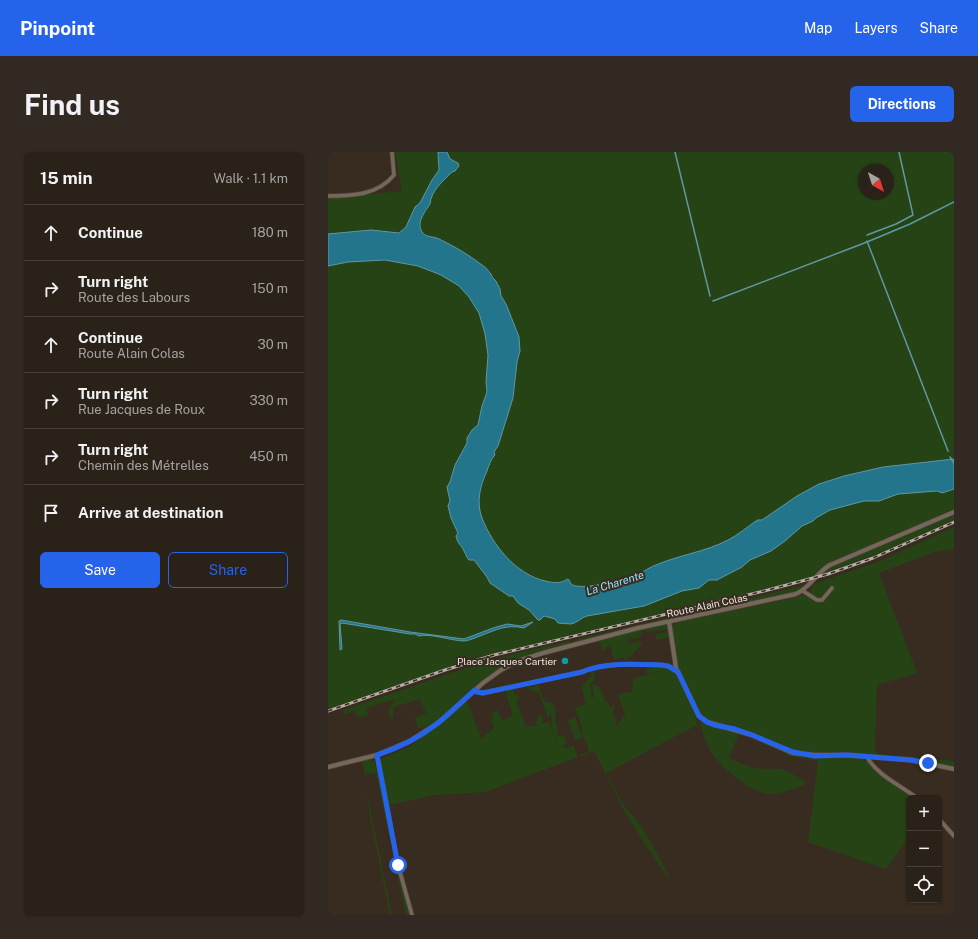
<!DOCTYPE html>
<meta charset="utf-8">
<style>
body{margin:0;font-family:"Public Sans",sans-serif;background:#322922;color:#f1f3f6}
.controls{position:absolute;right:12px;bottom:12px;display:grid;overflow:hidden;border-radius:6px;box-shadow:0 1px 3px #0004}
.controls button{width:36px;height:36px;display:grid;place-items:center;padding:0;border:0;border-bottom:1px solid #463e38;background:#2a2119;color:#f1f3f6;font:20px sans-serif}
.compass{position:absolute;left:530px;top:12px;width:36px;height:36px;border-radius:50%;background:#2a2119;box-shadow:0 1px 3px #0004;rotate:141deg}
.stop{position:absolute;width:12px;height:12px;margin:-9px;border:3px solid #2563eb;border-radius:50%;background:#fff}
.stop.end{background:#2563eb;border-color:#fff;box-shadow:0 1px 4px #0008}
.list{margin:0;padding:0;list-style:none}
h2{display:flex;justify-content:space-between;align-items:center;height:52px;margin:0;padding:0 16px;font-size:17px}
h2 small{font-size:13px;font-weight:400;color:#a5a3a2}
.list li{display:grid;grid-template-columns:26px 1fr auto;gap:12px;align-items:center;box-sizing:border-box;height:56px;padding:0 16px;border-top:1px solid #463e38}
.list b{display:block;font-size:15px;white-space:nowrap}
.list p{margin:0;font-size:13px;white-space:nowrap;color:#a5a3a2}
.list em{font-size:13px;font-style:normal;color:#a5a3a2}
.actions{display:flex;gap:8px;padding:12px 16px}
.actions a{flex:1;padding:9px 0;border:1px solid #2563eb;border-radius:6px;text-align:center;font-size:14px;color:#2563eb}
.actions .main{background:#2563eb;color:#fff}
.icon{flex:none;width:22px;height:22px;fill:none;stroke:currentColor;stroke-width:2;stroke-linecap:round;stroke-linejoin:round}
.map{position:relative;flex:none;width:626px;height:763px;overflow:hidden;border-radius:6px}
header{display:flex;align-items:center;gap:24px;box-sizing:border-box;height:56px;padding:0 20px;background:#2563eb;color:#fff}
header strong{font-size:19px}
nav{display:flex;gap:22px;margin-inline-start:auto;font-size:14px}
.intro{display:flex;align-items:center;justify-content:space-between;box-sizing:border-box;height:96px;padding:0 24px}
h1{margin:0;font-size:28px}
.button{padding:10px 18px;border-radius:6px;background:#2563eb;color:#fff;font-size:14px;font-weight:700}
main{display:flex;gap:24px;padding:0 24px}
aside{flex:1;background:#2a2119;border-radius:6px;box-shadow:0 1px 3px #0004}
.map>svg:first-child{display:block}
.green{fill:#254315;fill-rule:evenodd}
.water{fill:#22758b;stroke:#6097a4}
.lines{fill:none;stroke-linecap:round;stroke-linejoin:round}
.stream{stroke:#6097a4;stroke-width:1.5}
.minor-casing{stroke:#51473d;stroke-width:5}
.tertiary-casing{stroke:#51473d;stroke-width:5.5}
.minor{stroke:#76675b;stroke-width:3.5}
.tertiary{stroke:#76675b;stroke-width:4}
.rail-casing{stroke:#b6ada4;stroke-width:3}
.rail{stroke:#382c21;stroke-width:1.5;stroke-dasharray:4.5;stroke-linecap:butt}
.route{stroke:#2563eb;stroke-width:5}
.culture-dot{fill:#0f9aa8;stroke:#382c21;stroke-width:1.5}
.labels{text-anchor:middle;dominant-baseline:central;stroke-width:4;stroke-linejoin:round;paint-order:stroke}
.street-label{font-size:10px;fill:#efe7e0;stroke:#382c21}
.poi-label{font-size:10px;fill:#efe7e0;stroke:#382c21;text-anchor:end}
.water-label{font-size:11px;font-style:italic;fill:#97e2f9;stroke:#382c21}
</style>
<header>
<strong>Pinpoint</strong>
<nav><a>Map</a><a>Layers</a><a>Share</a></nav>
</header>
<div class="intro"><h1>Find us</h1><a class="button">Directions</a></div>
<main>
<aside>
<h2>15 min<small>Walk · 1.1 km</small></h2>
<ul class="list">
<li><svg class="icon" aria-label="ahead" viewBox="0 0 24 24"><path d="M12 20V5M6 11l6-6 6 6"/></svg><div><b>Continue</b></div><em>180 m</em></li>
<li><svg class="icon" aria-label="right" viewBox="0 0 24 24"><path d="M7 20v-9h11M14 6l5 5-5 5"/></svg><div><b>Turn right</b><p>Route des Labours</p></div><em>150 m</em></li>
<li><svg class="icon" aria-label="ahead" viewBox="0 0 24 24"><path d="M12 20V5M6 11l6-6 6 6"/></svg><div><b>Continue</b><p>Route Alain Colas</p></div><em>30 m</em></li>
<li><svg class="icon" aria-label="right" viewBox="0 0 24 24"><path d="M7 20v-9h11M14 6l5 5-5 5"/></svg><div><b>Turn right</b><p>Rue Jacques de Roux</p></div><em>330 m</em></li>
<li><svg class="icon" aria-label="right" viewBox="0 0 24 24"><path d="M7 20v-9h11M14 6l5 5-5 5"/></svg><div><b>Turn right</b><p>Chemin des Métrelles</p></div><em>450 m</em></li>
<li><svg class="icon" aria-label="arrive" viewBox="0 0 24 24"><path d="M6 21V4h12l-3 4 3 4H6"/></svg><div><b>Arrive at destination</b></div></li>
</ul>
<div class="actions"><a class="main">Save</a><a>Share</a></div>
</aside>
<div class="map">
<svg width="626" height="763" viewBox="0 0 626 763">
<rect width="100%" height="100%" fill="#382c21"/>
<!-- green -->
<path class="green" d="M67,0h559v357l-11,5 -2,3h-5l-69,29 -3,4h-5c-17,7 -35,13 -48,28l-316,75 -167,56v-511l74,-7zM536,18h24v24h-24z
M626,363v5l-64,29 -70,26 9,-7z
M626,375v22l-19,3 -56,21 38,100 -40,12 -2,66 3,3 11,1 45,5h12l8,2v7l-27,-8 -40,-5 -85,-4 -13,-3 -31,-14 -29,-9 -15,-3 -11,-6 -23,-46 -5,-21 -4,-24 7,-4 115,-24 10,-3 7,3 1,-9 3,-5 66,-23z
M477,433l-7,6 -14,4 -118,29 3,2 2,11 -15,3 -1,-3 3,-3 9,-2 -2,-2c-6,1 -11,0 -18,2l-3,-2 -5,8 -6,1 -4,-2 -1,7 11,-3 3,3 -5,6 -3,1 -1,4 -7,4 -6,-1 -5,2 -3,-6 -1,-7 -3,-1 -5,5 -2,-2 -1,-9 30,-12 -51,13 -3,1 -2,-2z
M242,489l1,1 -1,2c-21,5 -42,10 -62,19 -13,7 -25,17 -37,27 -14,11 -34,40 -53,38l-3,-10 11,-5 -6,-14 -26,8 -1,11 -2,1c-5,-9 0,-13 5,-20l-30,9 2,5 -1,3 -10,2 -2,-7 -10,3 -2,-4 117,-40 60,-18z
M328,514c9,1 15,1 21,8l19,42 1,9 -91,48 20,36c14,10 38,57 46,74l-30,-43 -17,-28 -31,-61 -13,5 -1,-2 8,-2v-4l-6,-15 1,-3 -8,-22 11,-4 -4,-14 1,-5 8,-9 -1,-4 4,-1 1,8 -5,6 1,5v9l3,-3 -2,-13h2l1,3h4l3,8 2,2 1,5 3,1 2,5 3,-2 2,2 -3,7 4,4 1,3 -2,2 2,3 6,-9 3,2 -8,-25 14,-2 1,-13 26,-8 -13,3 1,-5 3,-2z
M208,533l3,1 4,12 3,4 7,1 2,6 1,17 2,1 -1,6 2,3 5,-1 3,7 -4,4 1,3 10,-4v3l4,9 -93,35 -50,3 -46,10 -9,-41 1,-5 31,-14 36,-27 19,-17 14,37 5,-2 -1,-1 9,-7 -3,-9 4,-2h-2l-1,-4 5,-3 5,10 11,-4 -8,-25 8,-2 3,8 2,-3 1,3 -2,6 9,24 12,-2 -2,-2 3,-9 4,2 -1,7 -2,1 9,-2 11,30 -8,-25 -1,-13 -1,-1 -1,4h-1l-9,-24 -12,-5 4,-2 2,2z
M247,565l8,20 -8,3 -7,-20z
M374,570l37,11 -10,25c11,5 21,10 33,11 7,1 13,-1 19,0 9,2 15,8 23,11v5c-10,3 -23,9 -33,9 -20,0 -49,-26 -60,-42 -5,-7 -8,-20 -11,-28z
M447,596l18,6 17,3 32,-1 21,3 32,25 20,14h-6v39l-23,32 -78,-27 10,-81 -26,-4z
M43,607l4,4 3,9 20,100 12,43h-3l-3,-10 -28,-132 -11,2 -3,-14z
M39,641l25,122h-2l-21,-103z"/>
<!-- water -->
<path class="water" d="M110,0h9l3,7 8,4 1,3 -4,5 -3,1c-9,9 -21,19 -22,32 -5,8 -14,18 -8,28 4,6 12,4 17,7 15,7 30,16 43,26 4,2 6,6 9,9l1,3 4,4 4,8 1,7 5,8 13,33 1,14 -3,11 -4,36 -15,48 -4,6 1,3c-4,4 -6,10 -8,16 -7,15 -11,31 -5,47 11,28 34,56 63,63 10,2 15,3 23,-2 1,0 3,5 3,5 8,7 50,-3 60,-7 9,-2 16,-9 25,-12 23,-10 49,-13 72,-25 10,-5 19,-13 28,-19l1,1v-2h5l35,-24 22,-12 25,-8 39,-9 71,-8v30l-12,4 -5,-2 -39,3 -19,7h-15l-34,9 -14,8 -3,3 -11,5 -17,15 -14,10 -21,9 -8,7 -25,13h-8l-10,8 -17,3 -38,15 -57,10c-5,1 -10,7 -16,8 -4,0 -9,-1 -13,-1l-3,-4 -11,-3 -4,4h-2l-9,-10 -11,-7 -5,-7h-4l-19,-13 -3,-6 -13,-17h-5c-3,-3 -3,-6 -5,-9 -3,-7 -6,-6 -8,-15l2,-3 -7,-15 -3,-12 2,-5 -3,-14 3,-5 5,-17 12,-22v-5l5,-8 6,-5 4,-19 5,-14 -1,-10 2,-27 -3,-21 -6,-21 -10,-16 -10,-11 -18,-11 -23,-9 -33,-6 -37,2 -20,4v-32l43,-4 28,3 7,-6 9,-20 5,-4 12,-23 7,-10z
M13,468l69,12 54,7 29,-11 14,-4 14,2 12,-4 -9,6c-18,-4 -28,2 -44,8 -5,2 -10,4 -15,5 -13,0 -35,-8 -46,-5l-4,-2h-5l-68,-11 -2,1 2,25 -2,1 -1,-29z"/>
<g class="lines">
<!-- stream -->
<path class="stream" d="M347,0l35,144
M539,83l29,-11 17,-9 -14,-63
M539,89l81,210
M385,149l154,-59 43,-18 44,-22
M622,305l4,6"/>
<!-- minor casing -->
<g class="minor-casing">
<path id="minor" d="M0,44c24,0 50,-1 66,-21l-2,-23
M475,439l14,9h5l10,-12
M147,538l2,2 6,1 99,-21c24,-10 54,-8 79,-7l7,1 9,5
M49,603l21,110 14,50
M539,605c10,18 33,28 50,41
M611,667l15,17"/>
</g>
<!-- tertiary casing -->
<g class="tertiary-casing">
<path id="tertiary" d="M341,469l7,47 23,48 8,6 45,13 41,18 22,2h32l64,5 43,9
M0,615l49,-12 33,-14 28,-18 45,-40 18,-13 17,-9 25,-8 95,-25 158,-34c14,-6 20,-21 34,-29l124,-53"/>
</g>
<!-- minor -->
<use href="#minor" class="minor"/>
<!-- tertiary -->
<use href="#tertiary" class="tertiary"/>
<!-- rail casing -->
<g class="rail-casing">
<path id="rail" d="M0,559l117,-41 49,-15 274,-65 60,-16 45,-16 81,-36"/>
</g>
<!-- rail -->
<use href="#rail" class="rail"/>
</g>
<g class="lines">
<!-- route -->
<path class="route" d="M70,713l-21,-110c22,-7 42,-17 61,-32 13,-10 24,-22 37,-33l2,2 6,1 99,-21c23,-10 54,-8 79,-7l7,1 10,6 21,44 8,6 7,3 21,4 17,6 41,17 22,4 32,-1 64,5 17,3"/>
</g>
<!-- markers -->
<circle class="culture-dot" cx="237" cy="509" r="4"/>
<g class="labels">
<!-- street labels -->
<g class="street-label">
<text transform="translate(379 453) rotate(-12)">Route Alain Colas</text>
</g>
<!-- poi labels -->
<g class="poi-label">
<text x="229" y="509">Place Jacques Cartier</text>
</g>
<!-- water labels -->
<g class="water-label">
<text transform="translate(287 431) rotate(-17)">La Charente</text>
</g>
</g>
</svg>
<div class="controls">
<button>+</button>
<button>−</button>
<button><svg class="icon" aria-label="locate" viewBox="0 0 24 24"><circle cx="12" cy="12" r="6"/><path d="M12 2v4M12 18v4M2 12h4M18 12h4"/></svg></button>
</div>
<svg class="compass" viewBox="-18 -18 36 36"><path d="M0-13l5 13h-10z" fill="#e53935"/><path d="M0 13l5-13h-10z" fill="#a5a3a2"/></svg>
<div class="stop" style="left:70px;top:713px"></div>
<div class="stop end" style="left:600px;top:611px"></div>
</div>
</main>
